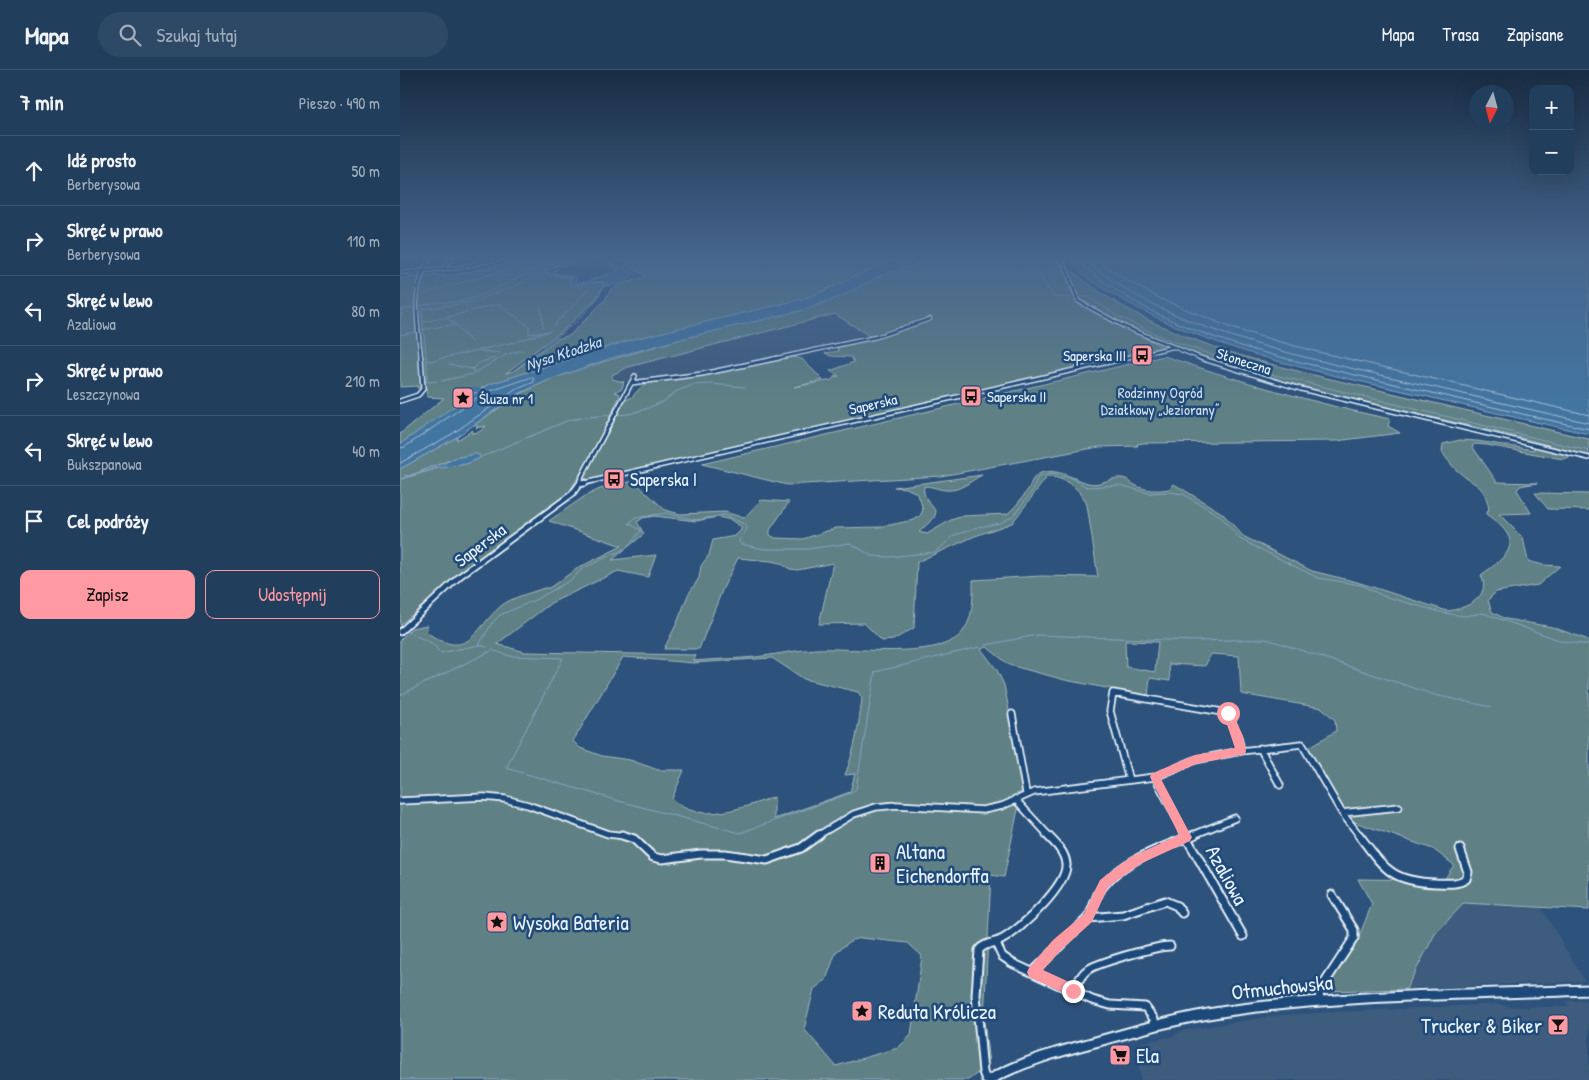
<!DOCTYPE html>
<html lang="pl">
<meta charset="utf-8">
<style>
body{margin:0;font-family:"Patrick Hand",sans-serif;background:#2e4966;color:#f1f3f6}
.controls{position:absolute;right:15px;top:15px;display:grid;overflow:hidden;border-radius:10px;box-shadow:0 5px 20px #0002}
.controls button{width:45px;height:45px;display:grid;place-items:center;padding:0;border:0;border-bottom:1px solid #3f5772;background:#223e5d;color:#f1f3f6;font:25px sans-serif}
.compass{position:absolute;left:1069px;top:15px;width:45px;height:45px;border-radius:50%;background:#223e5d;box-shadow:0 5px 20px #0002;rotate:186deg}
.stop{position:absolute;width:15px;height:15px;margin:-11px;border:4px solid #ff9aa2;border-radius:50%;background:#fff}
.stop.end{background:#ff9aa2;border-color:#fff;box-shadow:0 1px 5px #0008}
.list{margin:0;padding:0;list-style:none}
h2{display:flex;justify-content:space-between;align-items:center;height:65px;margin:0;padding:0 20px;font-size:21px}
h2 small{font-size:16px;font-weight:400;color:#a2aebc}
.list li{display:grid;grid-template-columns:32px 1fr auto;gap:15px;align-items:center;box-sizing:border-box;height:70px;padding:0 20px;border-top:1px solid #3f5772}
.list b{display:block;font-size:19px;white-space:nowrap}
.list p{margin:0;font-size:16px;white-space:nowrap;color:#a2aebc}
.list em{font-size:16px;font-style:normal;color:#a2aebc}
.actions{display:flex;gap:10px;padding:15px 20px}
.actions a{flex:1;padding:11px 0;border:1px solid #ff9aa2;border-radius:10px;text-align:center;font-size:18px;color:#ff9aa2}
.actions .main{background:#ff9aa2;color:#111}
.icon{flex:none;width:28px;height:28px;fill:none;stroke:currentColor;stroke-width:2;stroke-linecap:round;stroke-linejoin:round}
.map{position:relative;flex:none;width:1189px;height:1010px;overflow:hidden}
header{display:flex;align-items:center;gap:30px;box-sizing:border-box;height:70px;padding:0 25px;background:#223e5d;border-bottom:1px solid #3f5772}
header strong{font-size:24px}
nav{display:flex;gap:28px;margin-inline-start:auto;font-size:18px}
.search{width:350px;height:45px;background:#2e4966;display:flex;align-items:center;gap:12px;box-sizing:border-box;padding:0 18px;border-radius:28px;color:#a2aebc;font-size:19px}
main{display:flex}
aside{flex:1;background:#223e5d}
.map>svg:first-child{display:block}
.built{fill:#3d5c7e}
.green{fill:#5f8084;stroke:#a4b8be;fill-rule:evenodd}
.water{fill:#4374a0;stroke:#85a6c3;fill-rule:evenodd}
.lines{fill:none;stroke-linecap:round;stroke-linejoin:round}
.shore{stroke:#a6bfd5;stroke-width:1}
.stream{stroke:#85a6c3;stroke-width:1}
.canal{stroke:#4374a0;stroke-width:4}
.street-far4-casing{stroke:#e8f1f8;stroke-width:5}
.street-far3-casing{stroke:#e8f1f8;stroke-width:6}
.street-far2-casing{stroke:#e8f1f8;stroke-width:8}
.street-far1-casing{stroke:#e8f1f8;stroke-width:9}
.street-casing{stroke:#e8f1f8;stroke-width:11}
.secondary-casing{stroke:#e8f1f8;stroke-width:13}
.street-far4{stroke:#1f4a7a;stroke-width:2.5}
.street-far3{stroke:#1f4a7a;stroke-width:3}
.street-far2{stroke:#1f4a7a;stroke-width:4.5}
.street-far1{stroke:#1f4a7a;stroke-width:5.5}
.street{stroke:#1f4a7a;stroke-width:7}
.secondary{stroke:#1f4a7a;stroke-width:9}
.route{fill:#ff9aa2}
.labels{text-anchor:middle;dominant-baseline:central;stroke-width:5;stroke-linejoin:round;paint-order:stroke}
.far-poi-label{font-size:15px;fill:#e8f1f8;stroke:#1f4a7a;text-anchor:start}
.far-street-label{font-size:15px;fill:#e8f1f8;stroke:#1f4a7a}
.far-park-label{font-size:15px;fill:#d3e0e7;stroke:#1f4a7a}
.far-water-label{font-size:16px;font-style:italic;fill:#cfdeeb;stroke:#1f4a7a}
.poi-label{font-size:18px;fill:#e8f1f8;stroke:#1f4a7a;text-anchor:start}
.street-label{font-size:18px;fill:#e8f1f8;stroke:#1f4a7a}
.near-poi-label{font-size:21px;fill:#e8f1f8;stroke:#1f4a7a;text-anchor:start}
.near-street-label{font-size:21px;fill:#e8f1f8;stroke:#1f4a7a}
</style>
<header>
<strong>Mapa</strong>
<div class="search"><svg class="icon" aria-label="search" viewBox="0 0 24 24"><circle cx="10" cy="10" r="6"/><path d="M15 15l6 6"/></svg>Szukaj tutaj</div>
<nav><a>Mapa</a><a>Trasa</a><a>Zapisane</a></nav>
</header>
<main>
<aside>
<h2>7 min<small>Pieszo · 490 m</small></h2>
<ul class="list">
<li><svg class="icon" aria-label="ahead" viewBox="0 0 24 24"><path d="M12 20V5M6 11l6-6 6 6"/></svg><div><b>Idź prosto</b><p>Berberysowa</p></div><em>50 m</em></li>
<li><svg class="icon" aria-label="right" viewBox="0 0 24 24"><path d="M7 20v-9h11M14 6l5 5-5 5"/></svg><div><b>Skręć w prawo</b><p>Berberysowa</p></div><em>110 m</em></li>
<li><svg class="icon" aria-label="left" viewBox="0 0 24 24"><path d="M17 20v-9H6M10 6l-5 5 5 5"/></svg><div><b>Skręć w lewo</b><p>Azaliowa</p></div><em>80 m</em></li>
<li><svg class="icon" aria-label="right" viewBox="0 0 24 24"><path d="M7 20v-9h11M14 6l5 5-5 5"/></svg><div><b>Skręć w prawo</b><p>Leszczynowa</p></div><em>210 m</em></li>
<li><svg class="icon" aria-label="left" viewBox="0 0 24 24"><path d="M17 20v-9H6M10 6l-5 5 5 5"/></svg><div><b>Skręć w lewo</b><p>Bukszpanowa</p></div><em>40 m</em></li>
<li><svg class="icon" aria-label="arrive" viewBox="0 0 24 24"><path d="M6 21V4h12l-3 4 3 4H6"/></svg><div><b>Cel podróży</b></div></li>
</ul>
<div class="actions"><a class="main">Zapisz</a><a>Udostępnij</a></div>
</aside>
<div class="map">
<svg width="1189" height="1010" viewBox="0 0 1189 1010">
<rect width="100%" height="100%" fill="#2d527c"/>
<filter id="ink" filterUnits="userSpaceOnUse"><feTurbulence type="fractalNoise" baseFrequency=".02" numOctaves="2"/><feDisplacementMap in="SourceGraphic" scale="10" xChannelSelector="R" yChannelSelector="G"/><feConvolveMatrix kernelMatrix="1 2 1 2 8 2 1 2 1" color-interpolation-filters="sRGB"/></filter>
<g filter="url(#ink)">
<!-- built -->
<path class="built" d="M435,244l36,23 -191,40 -56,5 -12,-3v-4l16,-8z
M1064,833l77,4 44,74 -179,8 29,-55z
M1189,930v80h-448l-6,-36 38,-8 7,-5 99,-16 219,-11 12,3h58l-2,-6z"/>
<!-- green -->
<path class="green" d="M124,188h61l-34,9 -7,3 6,5 21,2 -3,3 5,5 24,-3 8,1 -10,17 -29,28 -60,45 8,-2 43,-32 13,-4 35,-35 6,-11 35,-13 -32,-18h286l-97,41 -169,40 -144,45 -11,6 -79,54v-10l44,-36 -17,-1 -1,-9h-9l1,-2 -18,1v-109l44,-3v2l68,-15z
M548,188h63l2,3 12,-3h32c10,14 11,35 22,46l86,44 -148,32 -1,2 -426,98 -7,-2 5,-9h-5l-16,26 -91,65 -76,65v-156l57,-32v3l16,-10 -2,3 8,-1 7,-6 -10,2 2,-2 -4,-1 44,-30 31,-15 40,-14 96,-28 118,-28 36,-13 41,-21 43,-14zM435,244l36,23 -35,9 3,5 -14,2 6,3 20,1 3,5 -24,9 9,5 -5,1 -2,3 -38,7 29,-7 -21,-21 -12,-3 -88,20 -51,6 -10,5 -9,10 -10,5 -12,23h-4l14,-29 -1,-3 -4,-1 7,-4 2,-6 -12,-3v-4l16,-8zM75,384l4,1 1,3 -14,6 -27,4 -38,11 54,-21z
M671,200c84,72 207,97 312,121 68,16 137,32 206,48v17c-31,-8 -61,-17 -92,-24 -145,-34 -285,-57 -417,-131l-12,-30z
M764,286c75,25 149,47 226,63l-2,7 12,7 -64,8 -193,2 -6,1 1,2 -39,1 -158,29 -154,9 -85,-21z
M1060,370l17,1 57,9 -1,-5 40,11 -10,3 -76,-14 -12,-1 -3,2 25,36 40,1 -17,3 -3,4 14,23 -32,1 24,24 5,23 15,4 17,1 -22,19 -42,7 -8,8 4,12 14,7 46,8 37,13v270l-125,-7 -29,31 -29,55 -81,2 33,-52 14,-35 -14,-25 86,1 10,-15 -21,-16 -84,-29 -41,-72 28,-17 -1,-11 -13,-12 -81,-14 -2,-38 -28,-2 -6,12 -36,-2 1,17 -20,-3 -2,18 -83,-16 -56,-15 -22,-18 -6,2 16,21 7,15 13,65 6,41 -15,7 10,11 -14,68 -13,-2 -7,144 5,46 -21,15h-568v-440l12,-12 15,-3 -1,7c44,30 47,-2 75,-26 11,-9 30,-13 43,-18h5l29,-20 44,-22 -73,-25 36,-25 15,-7 34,-8 31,29 15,4 45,-2 19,6 17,-18 28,2 -19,28v5l5,3 28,1 33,-11 44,-1 34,-7 6,-4 3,-6 -3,-11 -5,-7 -9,-4 -12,-1 88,-12c-12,6 -22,17 -37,15 -8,-1 -13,-4 -21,-4 -2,12 7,17 12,26l-2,6 -15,14 8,2 24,-14 12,-4 44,-2c8,-6 16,-17 22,-26 2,-5 3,-9 8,-13 16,-10 36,4 51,8 13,4 26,-9 38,-4 3,1 6,5 9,6 10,6 23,6 34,4l5,-5 48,29 21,23 69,35 45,11 90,29c19,-2 45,-14 34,-36 33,-23 42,-35 5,-61l3,-5c-5,-25 -12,-22 -29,-36 -7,-5 -13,-14 -18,-21l1,-8zM647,407c17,-1 35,13 40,28l11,72 -57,-1 -68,4c0,19 1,38 -12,54 -23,26 -113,13 -145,15 -21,1 -41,6 -61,8 -20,2 -40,2 -61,4l2,-6 -171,-3 -28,-8 54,-41 67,-32 30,6 8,-22 -44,5 32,-26 -7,-12 6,-4 11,-2 42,5 22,-4 13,3 10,7v3l-6,6 -22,4 -4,15 -8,11 -2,12 -11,17 -11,28 -13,26h35l24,-61 15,-30 33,3 9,2 10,6 8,1 35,-7 -14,61 45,-1 18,18 11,-1 21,-12 3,-66 58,-26 37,-13zM725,571l33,1 -3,30 -29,-5zM223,587l70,6 79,-5 32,21 54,13 4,6c-3,26 -7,52 -17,77l10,-1 -5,18 -76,27v-22c-30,10 -75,29 -102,2l12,-29h-26l-28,-10 -28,-4 -22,-8 -7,-7zM461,868l47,5 14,13 -11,79 -13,13 -62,18 -32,-37 10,-40 12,-9 10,-28 16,-12z
M1135,423l54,1v16l-41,-1z"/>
<!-- water -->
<path class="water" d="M185,188h21l28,15c-4,11 -19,12 -30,13l4,-3 -2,-2 -34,4 -2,-2 1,-6 -28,-5 8,-5zM194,188l7,1 17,11v1l-37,12h-6l1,-7 -23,-3 7,-6z
M500,188h48l-25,4 -43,14 -41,21 -36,13 -118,28 -74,20 -62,22 -31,14 -63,44 -55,31v-25l53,-37 37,-23 144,-45 169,-40c33,-11 63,-30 97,-41z
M668,188h521v176c-58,-13 -116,-26 -173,-40 -101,-23 -204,-43 -295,-95 -18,-10 -41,-24 -53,-41z
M75,384l4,1 1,3 -14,6 -27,4 -38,11 36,-12 18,-9z"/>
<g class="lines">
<!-- shore -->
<path class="shore" d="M674,188c22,18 43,34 68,48 75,40 162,57 244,76 68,16 135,32 203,47
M683,188c78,70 210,97 311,120 65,15 130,30 195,45
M694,188l32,22 35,19 73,30 76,21 279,65
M0,378l5,-1 77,-53 50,-17 2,2v3l-19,8 -63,44 -52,29"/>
<!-- stream -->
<path class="stream" d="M623,189l9,7 22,31 16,1
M109,200l38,-12
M24,223l84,-23
M681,227h8l28,19 47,22 94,33 331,80
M177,232l11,-13
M141,237l2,20
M23,239l50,-7 52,-20
M0,240l33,-7 32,-2 17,-6 60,-29 18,-4
M22,241l5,54
M71,241l27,-7 10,7
M109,242l20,14v3
M44,248l24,-6
M47,248l8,6
M0,249l4,-9
M24,252l18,-4
M45,256l11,-1 11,13
M152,257l23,-23
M22,260l21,-4
M0,265l15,-3
M68,268l3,4
M117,271l33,-10 -21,3v-4
M81,281l19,2
M109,284l14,-4
M39,289l76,-17
M28,291l9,-1
M49,294l23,5
M27,296v16l10,-1
M113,301l63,-49 21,-23 7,-13
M75,303l-3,-4 7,-6 15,-5
M41,311l32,-7 34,-20
M81,387l88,-37 17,-3 43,-3 17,-5 18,-8 13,-10 16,-6 18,-1 34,3
M4,405l5,1
M340,468l-1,4 2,2 23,5h44l42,-6 22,13 17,1 46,-5 20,-17 23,-8 22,-4 13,-7 20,-26 5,-13 13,-3 20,4 16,9 34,-2 27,8 23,-1 12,2 37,22 20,23 78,39 43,7 22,11 61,17 20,3 19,-3 79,28 27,4
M3,560l29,13 8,10 39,-8 13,-22 8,-8 35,-15 36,-20 11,-11 44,-21 15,-17 -12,-8 7,-5 29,-5 31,7 28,-5 22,10 1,4 -5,7
M79,575l8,2
M586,575l51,-10 156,6 74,-2 168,56 56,12
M92,580l18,6 53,2 -57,110 113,33 121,32 111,-40 5,-4 19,-117 105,-25
M0,625l91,-44"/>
<!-- canal -->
<path class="canal" d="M73,319l12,3"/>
<!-- street-far4 casing -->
<g class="street-far4-casing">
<path id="street-far4" d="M659,188l6,7 13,36 47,26 78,32
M43,200l8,-12
M0,203l56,-5 46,-10
M21,289c-3,-35 -12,-71 10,-101
M373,289l103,-22 54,-18
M721,289l51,-12"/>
</g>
<!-- street-far3 casing -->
<g class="street-far3-casing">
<path id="street-far3" d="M800,288l101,31 288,69
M231,313l71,-9 77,-16
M0,331l18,-6 5,-6 -2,-31
M180,414l546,-126
M180,414v-4l55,-104"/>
</g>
<!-- street-far2 casing -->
<g class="street-far2-casing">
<path id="street-far2" d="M180,414l5,-1
M0,562l60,-56 112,-82 8,-11"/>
</g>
<!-- street-far1 casing -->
<g class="street-far1-casing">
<path id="street-far1" d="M612,644l14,79
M860,678l20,37
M755,707l31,59
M729,710l-19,-69 3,-18 115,20 10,23 3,15
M615,729l34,37
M0,731l84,-4 21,2 23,6 80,29 18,2
M942,743l57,-6
M417,766l37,-22 22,-7 21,-2 86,5 19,-4 32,-14 121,-15 40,-17 46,-9 61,-7 40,69 18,23
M791,766l44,-18"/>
</g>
<!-- street casing -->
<g class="street-casing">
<path id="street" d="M222,765l12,4 19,18 9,2 39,-5h24l42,6 34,-12 18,-13
M785,765l58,101
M959,765c25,33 32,47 77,48 11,0 21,2 30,-4l2,-7 -8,-23
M688,848l35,-3 42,-14 12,5 5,7
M596,873l6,13 10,7 80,37 18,5 35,2 9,12 1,7
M633,902l54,-53c8,-10 8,-25 17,-34 21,-26 60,-38 90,-50
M673,921c4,-7 7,-15 13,-20 9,-8 71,-25 84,-25
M919,931l1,-11 34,-52v-8l-22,-35
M586,1010l-3,-8 -7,-77 3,-45c6,-8 16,-6 24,-11 18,-10 65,-54 63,-75 -1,-12 -11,-21 -19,-29"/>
</g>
<!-- secondary casing -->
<g class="secondary-casing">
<path id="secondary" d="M589,1010c34,-19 72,-29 110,-39 42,-12 85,-24 128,-30 120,-17 242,-16 362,-21"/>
</g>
<!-- street-far4 -->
<use href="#street-far4" class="street-far4"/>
<!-- street-far3 -->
<use href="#street-far3" class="street-far3"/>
<!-- street-far2 -->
<use href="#street-far2" class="street-far2"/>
<!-- street-far1 -->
<use href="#street-far1" class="street-far1"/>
<!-- street -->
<use href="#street" class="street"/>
<!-- secondary -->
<use href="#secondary" class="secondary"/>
</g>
</g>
<!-- sky -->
<linearGradient id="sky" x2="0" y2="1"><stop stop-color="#192d44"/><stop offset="0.57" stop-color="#46668e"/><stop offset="1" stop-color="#46668e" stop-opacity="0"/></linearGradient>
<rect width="1189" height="329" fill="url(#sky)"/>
<!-- route -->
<path class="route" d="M828,639l3,1 12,26 3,15 -1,3 -49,10 -35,15 29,55 2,3 -2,4 -50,23 -32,23 -16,35 -30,27 -19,21 35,16 2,5 -2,5 -5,1 -44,-20 -2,-5 2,-4 24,-28 31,-26 16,-34 31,-23 48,-22 -29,-58 1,-3 44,-19 40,-7 -12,-35z"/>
<!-- icons -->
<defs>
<g id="bus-square" transform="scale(1.125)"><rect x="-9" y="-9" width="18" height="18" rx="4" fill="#ff9aa2" stroke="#1f4a7a"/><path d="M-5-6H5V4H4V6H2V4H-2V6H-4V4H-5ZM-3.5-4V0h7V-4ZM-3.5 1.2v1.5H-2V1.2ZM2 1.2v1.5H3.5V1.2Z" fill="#111"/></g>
<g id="sight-square" transform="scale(1.125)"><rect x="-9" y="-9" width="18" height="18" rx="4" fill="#ff9aa2" stroke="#1f4a7a"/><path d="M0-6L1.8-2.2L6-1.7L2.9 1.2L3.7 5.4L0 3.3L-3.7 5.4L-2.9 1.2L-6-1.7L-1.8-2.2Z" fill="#111"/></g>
<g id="building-square" transform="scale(1.125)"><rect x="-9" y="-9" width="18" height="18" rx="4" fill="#ff9aa2" stroke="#1f4a7a"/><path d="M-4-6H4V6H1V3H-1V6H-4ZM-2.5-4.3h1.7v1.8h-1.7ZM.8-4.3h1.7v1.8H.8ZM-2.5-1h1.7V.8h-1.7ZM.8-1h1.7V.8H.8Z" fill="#111"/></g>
<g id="bar-square" transform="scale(1.125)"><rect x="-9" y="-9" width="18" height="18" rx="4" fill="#ff9aa2" stroke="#1f4a7a"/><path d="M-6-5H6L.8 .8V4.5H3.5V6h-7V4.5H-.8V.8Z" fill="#111"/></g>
<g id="supermarket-square" transform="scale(1.125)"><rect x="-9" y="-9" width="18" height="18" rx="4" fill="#ff9aa2" stroke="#1f4a7a"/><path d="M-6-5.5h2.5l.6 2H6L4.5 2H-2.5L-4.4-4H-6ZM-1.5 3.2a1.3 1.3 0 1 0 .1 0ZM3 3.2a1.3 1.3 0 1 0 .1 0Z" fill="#111"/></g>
</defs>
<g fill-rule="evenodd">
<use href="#bus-square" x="742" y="285"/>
<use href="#bus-square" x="571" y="326"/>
<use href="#sight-square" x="63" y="328"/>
<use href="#bus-square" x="214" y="409"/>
<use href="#building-square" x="480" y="793"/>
<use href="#sight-square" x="97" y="852"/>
<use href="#sight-square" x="462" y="941"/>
<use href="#bar-square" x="1158" y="955"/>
<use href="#supermarket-square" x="720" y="985"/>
</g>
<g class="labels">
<!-- far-poi labels -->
<g class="far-poi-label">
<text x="726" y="285" text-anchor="end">Saperska III</text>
<text x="587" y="326">Saperska II</text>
<text x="79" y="328">Śluza nr 1</text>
</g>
<!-- far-street labels -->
<g class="far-street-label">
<text transform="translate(844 291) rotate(18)">Słoneczna</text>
<text transform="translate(473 334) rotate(-13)">Saperska</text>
</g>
<!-- far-park labels -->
<g class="far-park-label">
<text x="760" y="322">Rodzinny Ogród<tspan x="760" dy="17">Działkowy „Jeziorany”</tspan></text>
</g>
<!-- far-water labels -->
<g class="far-water-label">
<text transform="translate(163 283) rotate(-18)">Nysa Kłodzka</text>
</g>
<!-- poi labels -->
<g class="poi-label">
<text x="230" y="409">Saperska I</text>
</g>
<!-- street labels -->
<g class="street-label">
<text transform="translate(80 475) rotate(-37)">Saperska</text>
</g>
<!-- near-poi labels -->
<g class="near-poi-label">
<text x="496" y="781">Altana<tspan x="496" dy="24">Eichendorffa</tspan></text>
<text x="113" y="852">Wysoka Bateria</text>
<text x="478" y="941">Reduta Królicza</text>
<text x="1142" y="955" text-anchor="end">Trucker &amp; Biker</text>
<text x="736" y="985">Ela</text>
</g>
<!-- near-street labels -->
<g class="near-street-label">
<text transform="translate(827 805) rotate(61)">Azaliowa</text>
<text transform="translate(882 917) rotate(-6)">Otmuchowska</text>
</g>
</g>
</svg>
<div class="controls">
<button>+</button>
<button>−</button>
</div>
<svg class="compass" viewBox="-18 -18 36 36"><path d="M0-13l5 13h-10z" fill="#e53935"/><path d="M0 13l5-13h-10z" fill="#a2aebc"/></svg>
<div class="stop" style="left:828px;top:643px"></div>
<div class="stop end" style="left:673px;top:921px"></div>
</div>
</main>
